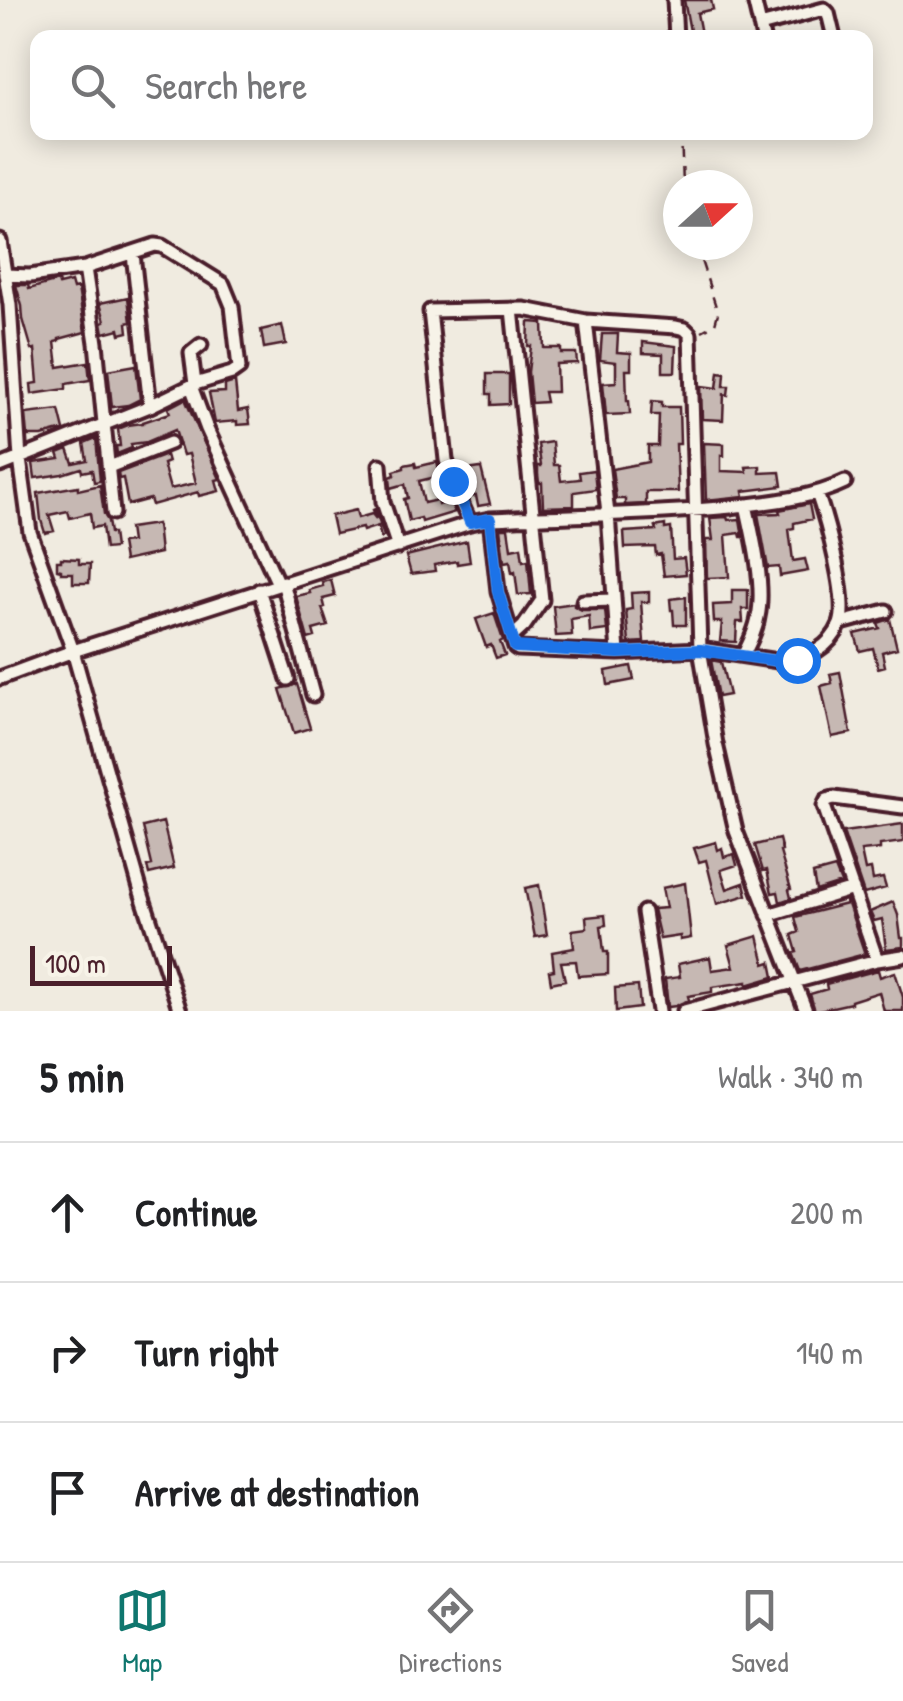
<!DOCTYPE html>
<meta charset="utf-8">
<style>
body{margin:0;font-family:"Patrick Hand",sans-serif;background:#f6f6f6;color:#202124}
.compass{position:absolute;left:663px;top:170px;width:90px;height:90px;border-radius:50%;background:#fff;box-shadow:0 5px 25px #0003;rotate:69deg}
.scale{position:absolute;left:30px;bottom:25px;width:142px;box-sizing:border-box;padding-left:10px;border:5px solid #4a1f2b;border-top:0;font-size:28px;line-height:35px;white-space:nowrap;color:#4a1f2b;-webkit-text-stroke:8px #f7f3e8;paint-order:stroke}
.stop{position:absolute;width:30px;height:30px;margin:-22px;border:8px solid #1a73e8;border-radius:50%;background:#fff}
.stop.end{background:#1a73e8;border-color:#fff;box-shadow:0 2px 10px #0008}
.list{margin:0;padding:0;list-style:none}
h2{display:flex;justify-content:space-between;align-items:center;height:130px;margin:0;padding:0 40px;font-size:42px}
h2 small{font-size:32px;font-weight:400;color:#757577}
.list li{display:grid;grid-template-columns:65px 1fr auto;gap:30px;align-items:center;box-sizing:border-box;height:140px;padding:0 40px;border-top:2px solid #e0e0e0}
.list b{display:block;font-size:38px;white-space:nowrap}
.list em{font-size:32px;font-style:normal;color:#757577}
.icon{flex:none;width:55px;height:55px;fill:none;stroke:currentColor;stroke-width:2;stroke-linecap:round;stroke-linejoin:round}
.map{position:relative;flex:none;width:903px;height:1011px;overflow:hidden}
.search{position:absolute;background:#fff;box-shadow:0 5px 25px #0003;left:30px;right:30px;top:30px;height:110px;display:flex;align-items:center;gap:25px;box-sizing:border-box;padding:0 35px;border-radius:20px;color:#757577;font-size:38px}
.sheet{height:550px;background:#fff}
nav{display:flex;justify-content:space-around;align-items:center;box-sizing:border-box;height:140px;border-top:2px solid #e0e0e0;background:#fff;font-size:28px;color:#757577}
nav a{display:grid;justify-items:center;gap:5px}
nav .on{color:#0f766e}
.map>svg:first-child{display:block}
.building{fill:#c6b8b3;stroke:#4a1f2b;stroke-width:2.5}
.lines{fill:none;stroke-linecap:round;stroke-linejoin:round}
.minor-casing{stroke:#4a1f2b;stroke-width:19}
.path{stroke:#4a1f2b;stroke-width:2.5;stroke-dasharray:10 8;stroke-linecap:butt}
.minor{stroke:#f7f3e8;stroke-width:11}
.route{stroke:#1a73e8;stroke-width:12}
</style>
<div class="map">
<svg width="903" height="1011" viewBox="0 0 903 1011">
<rect width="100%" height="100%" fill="#f0ebe0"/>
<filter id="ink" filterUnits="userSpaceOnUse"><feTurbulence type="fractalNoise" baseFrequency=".01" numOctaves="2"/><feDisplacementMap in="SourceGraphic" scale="20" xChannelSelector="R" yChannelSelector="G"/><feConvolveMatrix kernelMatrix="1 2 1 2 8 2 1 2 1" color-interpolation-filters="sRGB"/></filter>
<g filter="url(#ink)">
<!-- building -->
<path class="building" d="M684,0h27l2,9 -16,4 4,21 -10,2z
M58,281l1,4 12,-3 2,7 5,-1 7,44 -26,7v2l-4,1 3,25 30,-5 2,18 -24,4v5l-34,5 -1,-10 7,-1 -3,-34 -3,1 -9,-31 -1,-13 -6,-21h12l1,4z
M128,297l3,25 -4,1 1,9 -8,2 -1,-5 -15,4 -2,-11 3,-1 -5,-18z
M529,322l14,1 1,25h17v5h15l1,10 -21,1 1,28h-13l2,10 -15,1 -3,-31 3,-26h-3z
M282,325l4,19 -22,4 -3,-18z
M602,334h16l-1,18 14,1v17h-5l1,31h2l1,13 -24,1 -3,-32 13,-1v-20l-16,-2z
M643,342l33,4 -1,26h-12v-18l-20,-1z
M136,365l4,34 -12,6 -16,2 -4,-37z
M719,372l6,1 -1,13h5l-1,9 -4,-1 -1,26 -21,-1 -1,-33 16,2z
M487,374h22v30l-18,1v-11h-4z
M235,382l3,29 10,-2 2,15 -13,1v-4l-22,2 -6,-30 16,-1v-7z
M185,399l35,80 -4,1 3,11 -20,5 -1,-4 -46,13 -2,-6 -22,6 -5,-27 -4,1 -1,-6 48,-18 2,7 -5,2 7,25 26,-6 -7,-29 -6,1 -8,-25 -28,12 -16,2 1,4 -15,6 -1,-8h4l-2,-17 10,-4 15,-2v-1l27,-9 -2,-5z
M652,401l10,1v5h17l1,37h-4l2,48h-32v12l-21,1v-6h-9l-4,-30 36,-7v-16h10l1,-31h-8z
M59,410l5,20 -22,6h-14l-2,-22z
M96,438l4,43 -6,1 -2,-12 -10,2 -1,-4 -19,6 -27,4 -2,-15 27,-4 -2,-6 10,-4 5,14 14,-3 -3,-17z
M552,442l2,23h5l2,16 19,-2 -1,-7 15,-2 2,19 -22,3v14l-31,1 -1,-24h-3l-1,-9v-8h3l-3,-22z
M704,443l20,1v12l-3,-1v16l26,1 -1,-5 14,-1v7l20,-1 2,14 -39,5 1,5 -38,4z
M437,462l3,14 -21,5 5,22 13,-3 1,5 12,-3 5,10 -33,10 -1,-4 -12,3 -5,-22 4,-1 -3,-14 -14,4 -1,-11 5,-2 -1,-4 10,-3v-3l11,-2 1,4z
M481,468l9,36 -12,2 -2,-10 -7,1 -9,-26z
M100,485l4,29 4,7 2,12h3l2,15 -10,1 -3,-23 -10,2 -2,-15 -20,5 -2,-7 -19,4 5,16 -9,2 -4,-13 -3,-27 40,-7v4z
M809,504l3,15 -18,4v5l-5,1 4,32 12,-2 3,12 -28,5 -1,-9 -11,1 -10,-54 22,-1 -1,-3z
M375,509l9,27 -3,2 -3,-12 -15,5 -1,-3 -27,6 -4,-18 25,-6 2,8 14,-4 4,5 -3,-9z
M727,517l1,3 12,-1 3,18h-2l-1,-4 -14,2 3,42 -22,1 -1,-38h7l-3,-22z
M157,524l3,29 -36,8 -3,-18 10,-1 -2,-14z
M665,525v4l6,-1 2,31 11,-1 2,16 -22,2 -3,-22 -5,1 -1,-8 -30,1 -1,-16 32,-2 -1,-3z
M500,528h8l3,21 10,-2 2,14 5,-1 3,34 -13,1 -3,-23 -3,1 -2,-12 -6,1z
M467,541l3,21 -13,2v-3l-23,4 1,6 -24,3 -5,-18z
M61,558l18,1v5h11l-1,19h-16v-10h-12v-3l-4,-1v-8h4z
M331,580l4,16 -12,3 2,8 -3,1 6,18 -15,4 2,7 -7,2 -12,-43 14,-3 -1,-3 14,-4 -1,-4z
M732,590h16v19h-6l1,13h-6l-1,20 -16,-1 2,-19h-8l-1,-17 19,-1z
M649,592v10h-8l3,40 -15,1 -3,-33 6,-1 -1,-16z
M686,597v28h-12l-1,-15h-2l-1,-11z
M574,603v3l8,4h23l2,20 -17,2 -1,-16 -18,3 1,16 -16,1 -3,-30z
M494,613l9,27 -3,2 5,13 -9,3 -5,-13 -5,2 -10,-28z
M890,619l7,29 -15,4 3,14 -7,2 -5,-20 -13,3 -5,-17 25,-6 -2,-5z
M711,660l10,2 8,33 -11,2z
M631,666l3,14 -26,5 -2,-14z
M840,672l11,61 -19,4 -11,-51 11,-3 -2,-9z
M297,684l13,44 -16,5 -14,-44z
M163,822l11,46 -25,6 -2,-8 5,-1 -9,-38z
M903,824v18l-23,3v4l-19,2 4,19 6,-1 2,11 10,-2 3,10 -22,6 -21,-62z
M779,839l3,12 -2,1 11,37 -2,1 2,8 -11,4 -2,-10 -6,1 -5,-23 -4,1 -8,-26z
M716,842l2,8 4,-2 2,9 10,-3 3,11 -16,5 6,19 17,-6 3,12 -30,9 -11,-44 -7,2 -5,-14z
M835,868l6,15 -25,8 -3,-17z
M685,883l6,55 -11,2v-4l-20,3 -7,-30 13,-1 -4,-20z
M539,885l8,50 -12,2 -10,-49z
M845,901h2l18,53 -65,17 -7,-18 4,-1 -5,-17 7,-3 -4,-15 51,-13z
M893,902l5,13 3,23h2v9l-17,2 -4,-30 -8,2 -4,-9z
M605,915l1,10 -5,1 3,26h4v22l-30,2 -2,-15 -15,1 4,18 -14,3 -2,-12 5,-1 -2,-18 22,-4 -2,-18 15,-2 -1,-11z
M758,936l7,28 6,-2 3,15 -27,8v-3l-35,5v5l-24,4 1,4 -13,6 -8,1 -3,-28 15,-2 -2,-13 32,-7 2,13 22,-3 -6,-22z
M878,970l2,7 15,-5 8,25v14h-19l-5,-19 -28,9v2l-36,8 -5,-17 17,-5 -1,-5z
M638,986l2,22 -24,3 -1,-23z"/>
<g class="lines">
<!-- minor casing -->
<g class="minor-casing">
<path id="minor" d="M674,0l2,38
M754,0l9,38
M760,26l64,-17 4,4 6,25
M0,241l10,64 10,154 10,73 43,119 68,241 39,119
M133,254l17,152
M85,268l11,75 17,170
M5,275l25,1 55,-8 70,-23 7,1 61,38 9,22 7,62 -7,5 -37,11
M512,309l30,291 -18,26 -12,11
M586,321l22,193 10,139
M201,345l-10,8 4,31 -4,2 16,43 71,155
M380,465l3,37 15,45
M0,466l150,-60 41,-20
M109,467l61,-24
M490,519l8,72 17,56 3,2 100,4 82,-4 84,13c23,-3 47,-15 56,-38 9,-24 -14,-105 -23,-131
M470,523l-10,-22 -14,-41 -16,-149 94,-2 62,12 90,6 9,2 5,5 10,315 16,95 20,87 70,180
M283,582l30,113
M259,590l29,89
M583,601l31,-1
M841,623l45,-12
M744,654c6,-12 12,-24 14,-37 7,-31 -5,-81 -12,-112
M0,678l73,-27 397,-128 20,-4c80,-4 161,-4 241,-12 39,-5 79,-8 114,-25
M644,912l15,99
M768,915l85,-26
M877,960l-53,-154 3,-6 7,-2 69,9
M684,1011l193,-51 26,-4"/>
</g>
<!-- path -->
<path class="path" d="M681,132l2,53
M696,245l22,68 -3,11 -13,7"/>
<!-- minor -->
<use href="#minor" class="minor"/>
</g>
</g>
<g class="lines" filter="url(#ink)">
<!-- route -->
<path class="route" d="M453,481l17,41 20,-3 8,73 17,55 103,6 82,-3 84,12 13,-2"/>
</g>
</svg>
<svg class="compass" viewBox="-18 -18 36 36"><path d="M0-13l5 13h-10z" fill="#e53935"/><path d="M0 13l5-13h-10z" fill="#757577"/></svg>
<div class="scale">100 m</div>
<div class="stop" style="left:797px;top:660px"></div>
<div class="stop end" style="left:453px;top:481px"></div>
<div class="search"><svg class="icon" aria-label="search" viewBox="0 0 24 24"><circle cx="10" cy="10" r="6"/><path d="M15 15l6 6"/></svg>Search here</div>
</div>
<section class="sheet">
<h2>5 min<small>Walk · 340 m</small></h2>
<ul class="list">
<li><svg class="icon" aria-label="ahead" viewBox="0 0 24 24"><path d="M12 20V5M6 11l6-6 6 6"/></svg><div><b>Continue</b></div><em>200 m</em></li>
<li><svg class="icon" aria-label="right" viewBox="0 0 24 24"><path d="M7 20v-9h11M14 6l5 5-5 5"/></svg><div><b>Turn right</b></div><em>140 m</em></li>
<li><svg class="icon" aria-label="arrive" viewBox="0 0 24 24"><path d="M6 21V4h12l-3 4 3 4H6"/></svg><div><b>Arrive at destination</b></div></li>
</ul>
</section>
<nav>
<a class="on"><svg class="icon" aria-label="map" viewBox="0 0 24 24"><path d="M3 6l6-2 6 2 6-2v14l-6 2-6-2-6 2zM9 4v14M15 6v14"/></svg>Map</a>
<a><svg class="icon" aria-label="directions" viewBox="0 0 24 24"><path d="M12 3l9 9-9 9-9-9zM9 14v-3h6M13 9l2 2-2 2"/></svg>Directions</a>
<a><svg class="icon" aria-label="saved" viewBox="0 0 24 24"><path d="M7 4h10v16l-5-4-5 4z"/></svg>Saved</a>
</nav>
